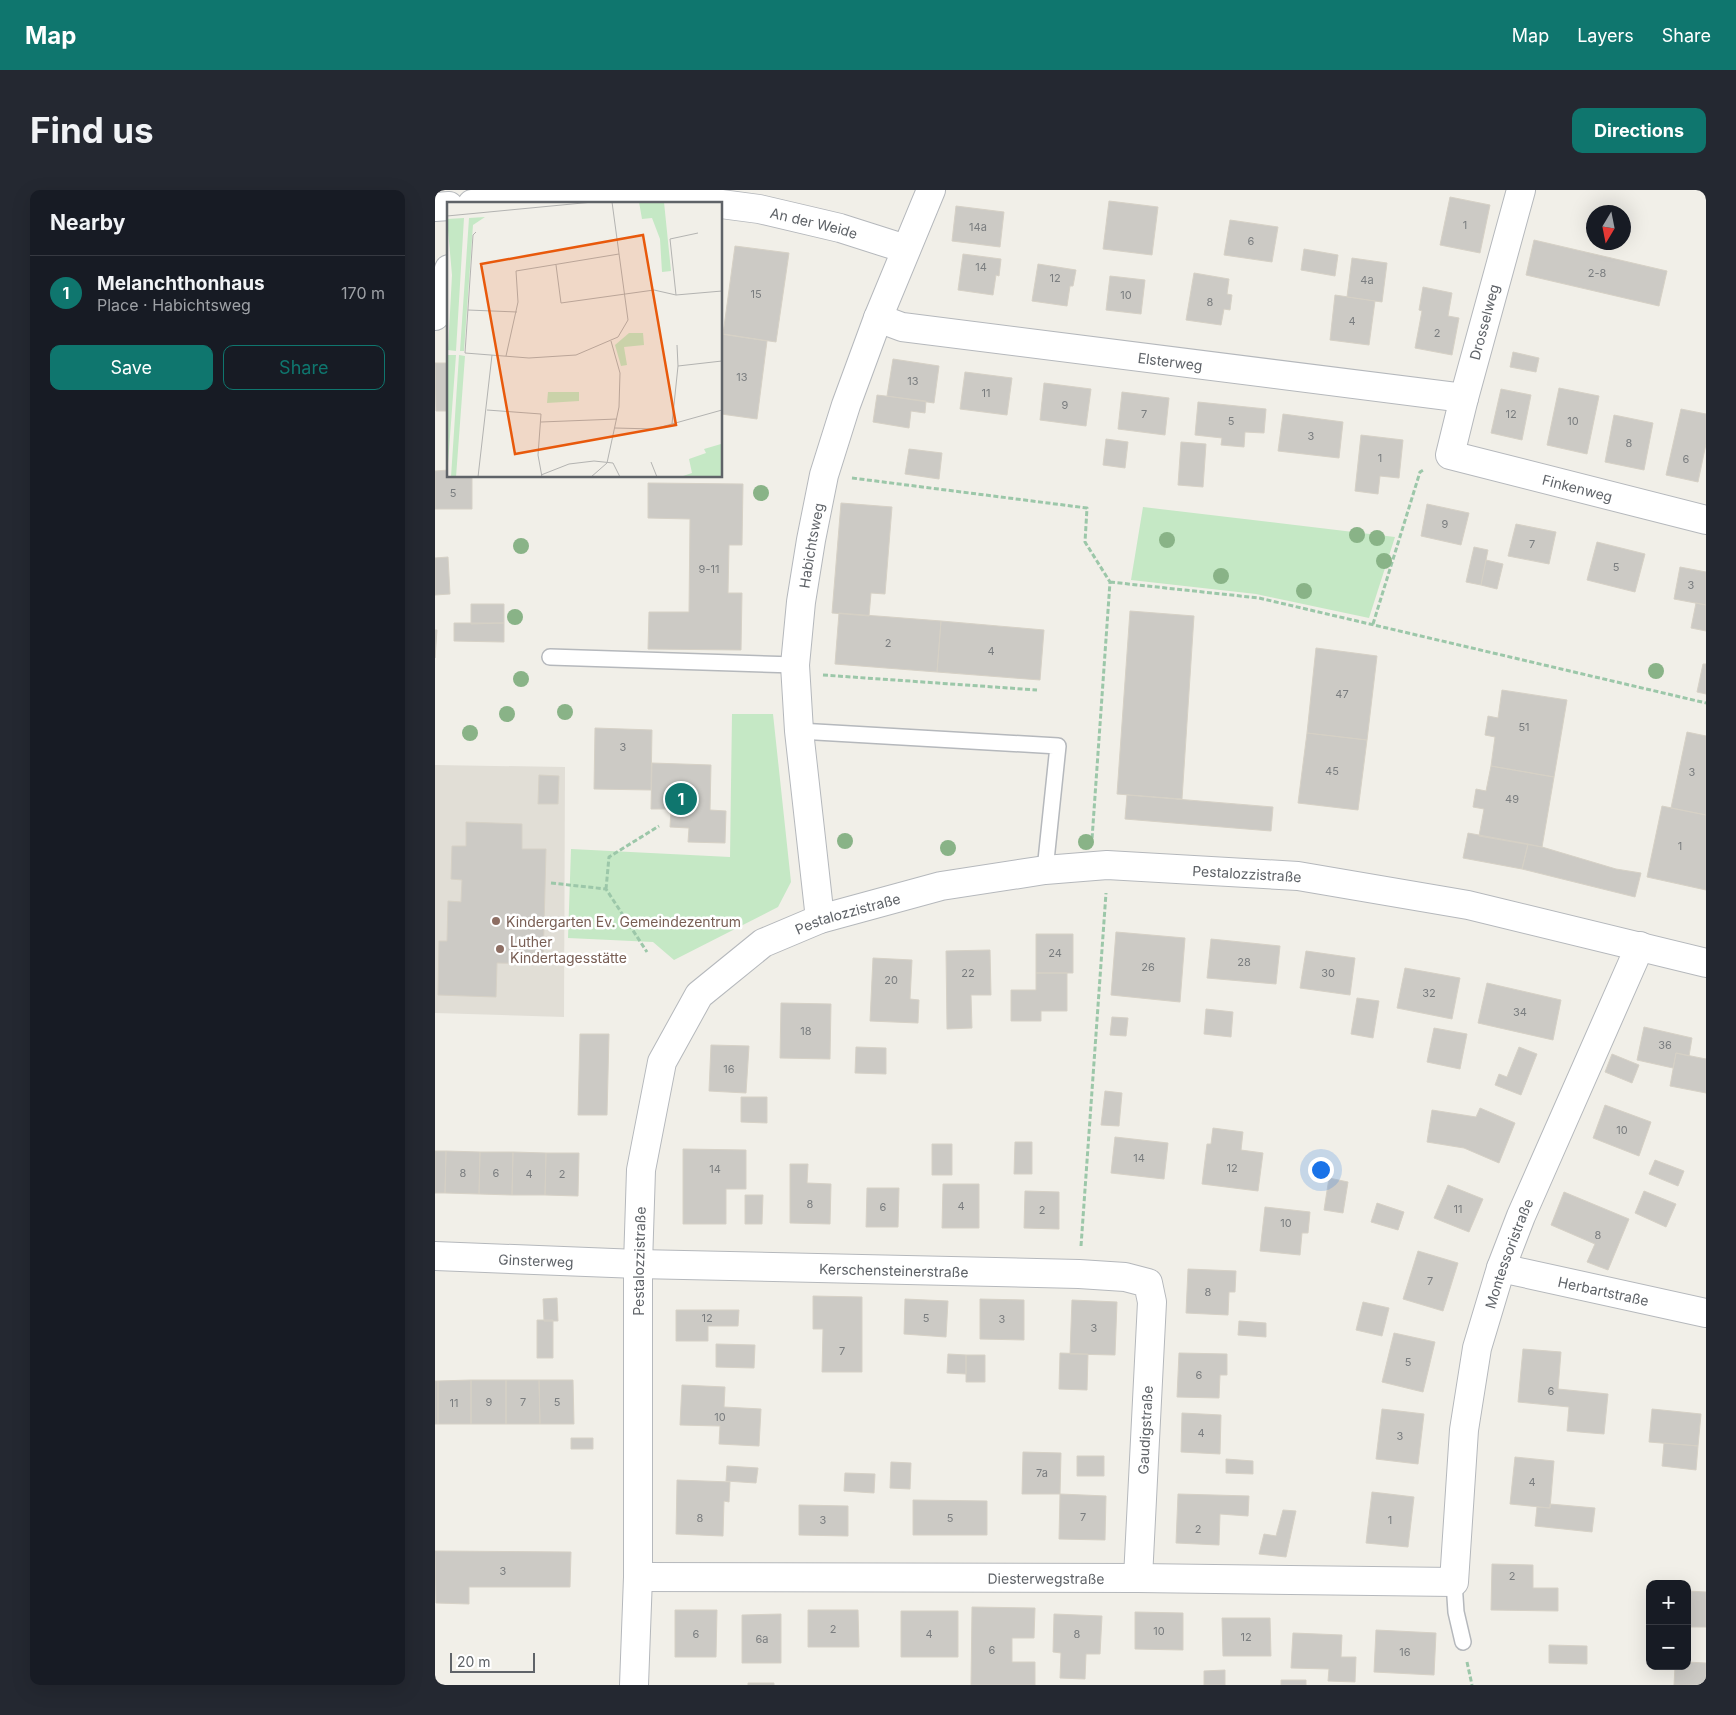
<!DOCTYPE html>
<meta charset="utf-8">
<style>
body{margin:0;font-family:Inter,sans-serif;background:#242831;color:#f1f3f6}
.controls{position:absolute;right:15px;bottom:15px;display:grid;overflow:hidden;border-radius:10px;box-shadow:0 5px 20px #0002}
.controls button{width:45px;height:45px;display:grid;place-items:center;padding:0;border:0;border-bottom:1px solid #363941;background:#171b24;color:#f1f3f6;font:25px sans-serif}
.compass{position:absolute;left:1151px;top:15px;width:45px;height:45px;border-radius:50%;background:#171b24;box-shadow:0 5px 20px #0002;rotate:190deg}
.scale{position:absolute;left:15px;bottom:12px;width:85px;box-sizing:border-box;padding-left:5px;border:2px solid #5f6368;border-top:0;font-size:14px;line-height:18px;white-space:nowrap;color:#5f6368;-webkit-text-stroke:4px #fff;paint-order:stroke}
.you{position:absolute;left:885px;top:979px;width:18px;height:18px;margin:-12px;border:4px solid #fff;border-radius:50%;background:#1a73e8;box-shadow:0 0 0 8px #1a73e833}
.badge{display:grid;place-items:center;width:32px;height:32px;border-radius:50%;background:#0f766e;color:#fff;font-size:16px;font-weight:700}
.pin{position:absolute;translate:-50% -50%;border:2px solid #fff;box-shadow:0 1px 5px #0006}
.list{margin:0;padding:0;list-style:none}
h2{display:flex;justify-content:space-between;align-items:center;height:65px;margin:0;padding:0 20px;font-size:21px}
h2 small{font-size:16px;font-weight:400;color:#9ea1a6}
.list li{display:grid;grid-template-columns:32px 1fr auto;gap:15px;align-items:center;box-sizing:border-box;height:75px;padding:0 20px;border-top:1px solid #363941}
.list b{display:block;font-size:19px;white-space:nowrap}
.list p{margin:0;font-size:16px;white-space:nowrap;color:#9ea1a6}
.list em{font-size:16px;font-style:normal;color:#9ea1a6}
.actions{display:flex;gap:10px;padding:15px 20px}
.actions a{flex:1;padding:11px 0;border:1px solid #0f766e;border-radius:10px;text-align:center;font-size:18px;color:#0f766e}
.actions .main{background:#0f766e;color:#fff}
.map{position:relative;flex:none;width:1271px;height:1495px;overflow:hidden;border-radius:10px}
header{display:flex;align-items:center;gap:30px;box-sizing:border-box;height:70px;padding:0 25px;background:#0f766e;color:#fff}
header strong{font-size:24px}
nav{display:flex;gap:28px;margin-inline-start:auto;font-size:18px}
.intro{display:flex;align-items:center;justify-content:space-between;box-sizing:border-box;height:120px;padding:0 30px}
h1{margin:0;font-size:35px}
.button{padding:12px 22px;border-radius:10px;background:#0f766e;color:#fff;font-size:18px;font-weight:700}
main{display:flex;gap:30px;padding:0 30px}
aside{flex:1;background:#171b24;border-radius:10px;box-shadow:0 5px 20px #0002}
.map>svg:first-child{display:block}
.education{fill:#e1ded6}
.green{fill:#c5e8c5}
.building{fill:#cccac5;stroke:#d6d1c6}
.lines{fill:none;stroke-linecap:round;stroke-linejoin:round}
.service-casing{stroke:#b5b8bc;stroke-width:18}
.minor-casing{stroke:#b5b8bc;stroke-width:30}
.path{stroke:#9cc7a9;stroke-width:3;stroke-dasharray:5 2.5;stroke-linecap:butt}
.service{stroke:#fff;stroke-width:15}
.minor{stroke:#fff;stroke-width:28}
.tree{fill:#89b387}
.education-dot{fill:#8d6e63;stroke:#fff;stroke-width:2}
.labels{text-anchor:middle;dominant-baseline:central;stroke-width:5;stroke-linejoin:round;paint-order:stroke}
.number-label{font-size:11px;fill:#7a7d7f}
.street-label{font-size:14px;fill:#5f6368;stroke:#fff}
.education-label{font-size:14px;fill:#785e54;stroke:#fff;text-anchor:start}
.inset-road{fill:none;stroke:#b3b3b1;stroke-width:1}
.view{fill:#e8590c;fill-opacity:0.15;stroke:#e8590c;stroke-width:2.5}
.inset-edge{fill:none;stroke:#5f6368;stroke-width:2.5}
</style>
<header>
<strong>Map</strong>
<nav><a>Map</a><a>Layers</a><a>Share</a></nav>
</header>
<div class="intro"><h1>Find us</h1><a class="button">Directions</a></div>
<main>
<aside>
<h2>Nearby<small></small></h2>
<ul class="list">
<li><span class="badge">1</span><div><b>Melanchthonhaus</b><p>Place · Habichtsweg</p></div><em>170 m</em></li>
</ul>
<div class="actions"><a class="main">Save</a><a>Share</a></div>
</aside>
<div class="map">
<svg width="1271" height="1495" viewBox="0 0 1271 1495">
<rect width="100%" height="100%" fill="#f1efe8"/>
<!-- education -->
<path class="education" d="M0,575l130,2 -1,250 -129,-4z"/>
<!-- green -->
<path class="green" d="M708,317l252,30 -26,81 -113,-24 -125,-14z
M297,524h41l18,168 -13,25 -104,53 -21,-18 -85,-4 3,-89 159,8z"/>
<!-- building -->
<path class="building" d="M1015,7l40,8 -10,48 -40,-8z
M674,11l49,6 -6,48 -49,-6z
M521,16l48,6 -4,35 -48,-6z
M795,30l48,7 -6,35 -48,-7z
M1099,50l133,31 -8,35 -133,-31z
M300,56l54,7 -13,89 -53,-8z
M869,59l34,6 -3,21 -34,-6z
M528,64l38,5 -2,17 -3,-1 -3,20 -35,-5z
M917,68l35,5 -5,39 -35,-5z
M603,74l38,6 -3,16h-3l-3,20 -35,-5z
M759,83l35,6 -2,15 5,1 -2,15 -6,-1 -3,16 -35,-5z
M675,86l35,4 -4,34 -35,-4z
M988,97l29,6 -4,23 11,2 -7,37 -37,-7 7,-37 -3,-1z
M900,105l40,6 -6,44 -39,-5z
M286,144l46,7 -10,78 -36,-5z
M1078,162l26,6 -3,14 -26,-5z
M458,169l46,7 -5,37 -47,-7z
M0,173h14v48h-13z
M530,182l47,6 -5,37 -47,-6z
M609,193l47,6 -5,37 -46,-6z
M1124,198l40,8 -12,58 -40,-9z
M1066,199l30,6 -9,45 -31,-7z
M687,202l47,6 -4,37 -47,-6z
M442,205l49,6 -1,12 -14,-2 -2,17 -36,-6z
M763,212l68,7 -2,24 -19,-1 -1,15 -23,-2 1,-7 -27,-3z
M1246,219l25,5v30l-8,38 -32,-7z
M848,224l60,8 -4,36 -61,-7z
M1179,225l39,8 -9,47 -39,-8z
M926,245l42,5 -4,38 -19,-2 -2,18 -23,-3z
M671,249l22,3 -3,26 -22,-3z
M746,252l25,2 -3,43 -25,-2z
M474,259l33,4 -3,26 -34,-5z
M14,280v6h23v33h-37v-38z
M213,293l95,1 -1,61h-13l-1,48h14l-1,57 -93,-1 1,-37h40l1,-93 -42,-1z
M406,313l51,4 -7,87 -14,-1 -2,23 -37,-3z
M992,314l42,9 -8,32 -40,-9z
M1081,334l40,8 -7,32 -41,-8z
M1162,352l48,12 -10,38 -48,-12z
M1039,357l14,3 -7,35 -15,-3z
M13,367l2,37 -15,1v-37z
M1051,370l17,4 -6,25 -16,-4z
M1245,377l26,5v33l-32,-6z
M1261,413l10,2v26l-15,-3z
M36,414h33v19l-33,1z
M695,421l64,5 -12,183 -65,-5z
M404,423l102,8 -4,51 -102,-8z
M506,431l103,9 -4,50 -103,-8z
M19,433h50v19l-50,-1z
M0,440h2l-2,28z
M881,458l61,8 -10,84 -60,-7z
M1268,474h3v30l-9,-2z
M1067,500l65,10 -13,77 -63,-11 4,-29 -10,-2 3,-19 10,2z
M160,538l57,2 -1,60 -57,-1z
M1252,542l19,4v79l-35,-7z
M872,543l60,7 -9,70 -60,-7z
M217,573l59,2 -1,45 16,1 -1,32 -37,-1 1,-14 -19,-1 1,-18h-20z
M1056,576l63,11 -12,70 -63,-11 5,-27 -11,-2 3,-18 10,2z
M104,585l20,1 -1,28h-20z
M692,605l146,12 -2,24 -146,-12z
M1227,616l44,9v75l-59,-13z
M31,632l56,2v25h24l-3,115 -46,-1 -1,34 -58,-2 1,-54h8l1,-40 13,1 1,-22 -11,-1 1,-33h14z
M1033,643l60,11 -6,25 -59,-11z
M1093,654l14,3 74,22 25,4 -6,24 -113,-28z
M681,742l69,6 -5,64 -69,-7z
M601,744h37v39h-37z
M776,749l69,7 -4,38 -69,-6z
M555,760l1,45h-20l1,33 -25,1 -1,-78z
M871,761l49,7 -5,37 -50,-7z
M438,768l39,2 -2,39 9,1 -1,23 -48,-2z
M970,778l55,10 -8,41 -55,-11z
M601,783h31v38h-26v10h-30v-31h25z
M1052,793l74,17 -8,40 -75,-17z
M922,808l22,3 -6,37 -22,-4z
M346,813l50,1 -1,55 -50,-1z
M771,819l27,3 -2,25 -27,-3z
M677,827l16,1 -2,18 -16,-1z
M1209,837l48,11 -3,18 -13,-3 -3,15 -36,-8z
M999,838l33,6 -7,35 -33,-7z
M145,844h29l-2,81h-29z
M276,855l38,1 -3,47 -37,-2z
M421,857l30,1v26l-31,-1z
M1084,857l18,7 -16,41 -26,-10 4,-11 8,3z
M1241,863l30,6v34l-36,-7z
M1177,864l27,11 -7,18 -27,-11z
M670,901l17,2 -3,33 -18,-1z
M306,907h26v26l-26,-1z
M1170,915l46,17 -12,34 -46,-18z
M1045,918l35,15 -16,40 -35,-15 -37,-6 5,-32 44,7z
M778,938l30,4 -2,18 22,3 -5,38 -56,-7 5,-40h4z
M680,947l53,6 -4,36 -53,-6z
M580,952h17v32h-18z
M497,954h20v31h-20z
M248,959l63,1v39h-20v35h-43z
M0,961h11l-1,42h-10z
M11,961l34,1 -1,42 -34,-1z
M45,962h33l-1,43 -33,-1z
M78,962l33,1 -1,42h-33z
M111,963h33l-1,43 -33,-1z
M1220,970l29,11 -6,15 -29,-12z
M355,974h18l-1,19 24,1 -1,40 -40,-1z
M894,988l19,4 -5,31 -19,-3z
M508,994h36v44h-37z
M1013,995l35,14 -14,33 -35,-14z
M432,998h32l-1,39h-32z
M590,1001l34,1v37l-35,-1z
M1209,1001l32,13 -10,23 -31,-14z
M1129,1002l65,27 -21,51 -21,-8 8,-18 -44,-19z
M310,1005h18l-1,29h-17z
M942,1013l27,9 -6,18 -27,-8z
M830,1017l45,5 -2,21h-6l-2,22 -40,-4z
M983,1061l40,12 -15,48 -40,-12z
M753,1079l48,2 -1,21h-6l-1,23 -42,-2z
M378,1106l49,1v75h-40l1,-43h-10z
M122,1108l1,23h-14l-1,-22z
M470,1109l43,2 -2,36 -42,-3z
M545,1109l44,1v40l-44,-1z
M637,1110l45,2 -2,53 -45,-1z
M928,1112l26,6 -7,28 -26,-6z
M241,1120h63l-1,16h-30v15h-32z
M102,1130h16v38h-16z
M804,1131l27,2v14l-28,-2z
M959,1143l41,9 -12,50 -41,-10z
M281,1154l39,1 -1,23 -38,-1z
M1088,1159l38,3 -3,37 50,5 -4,40 -37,-3 2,-24 -51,-5z
M625,1163l28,1 -1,36 -28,-1z
M744,1163l48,1v21h-7l-1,23 -42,-1z
M513,1164l18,1v19l-19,-1z
M531,1165h19v27h-19z
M36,1190h35v44h-35z
M36,1190v44h-33v-43z
M71,1190h33l1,44h-34z
M104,1190h34l1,44h-34z
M0,1191h3v43h-3z
M247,1195l43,2 -1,20 37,2 -2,37 -40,-2 1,-18 -40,-1z
M947,1219l42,5 -6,50 -42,-5z
M1217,1219l49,5 -3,32 -49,-4z
M747,1223l39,2 -1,39 -39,-2z
M136,1248h22v11h-22z
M1229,1253l34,3 -2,24 -34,-4z
M588,1262l38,1 -1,41h-38z
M642,1266h27v20h-27z
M1080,1267l39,4 -4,47 -40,-4z
M791,1269l27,2v13l-27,-1z
M456,1272l20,1 -1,26 -20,-1z
M292,1276l31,2 -2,15 -30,-2z
M410,1283l30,1 -1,19 -30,-2z
M242,1290l53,2 -1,20 -5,-1 -1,35 -47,-2z
M937,1302l42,5 -6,50 -42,-4z
M625,1304l46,2 -1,44 -46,-1z
M743,1304l71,2 -1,20 -28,-2 -1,31 -43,-2z
M478,1310l74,1v34h-74z
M1115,1314l45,4 -3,24 -57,-6 2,-19 13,1z
M364,1315l49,1v30l-49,-1z
M848,1320l13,1 -10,46 -27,-3 5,-20 12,2z
M0,1361l136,1 -1,35h-101v17l-33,-1z
M1057,1374l41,1v23h25v23l-67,-1z
M1252,1401l19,1v35h-19z
M537,1417l63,1 -1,30h-22v24h23v23h-64z
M240,1420h42l-1,47h-41z
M373,1420h50l1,37h-51z
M466,1421h57v46h-57z
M700,1422l48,1v37l-48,-1z
M346,1424v49h-39v-48z
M619,1424l48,2 -2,38h-14l-1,25 -25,-1 1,-25 -8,-1z
M787,1428h48l1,38h-48z
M941,1440l60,3 -2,42 -60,-3z
M858,1443l49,2 -1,22h15l-1,25 -27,-1 1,-12 -38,-1z
M1114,1455l38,1v18l-38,-1z
M1252,1472l19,1v22h-32l1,-19h12z
M790,1480v15h-21v-14z
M846,1490h25v5h-25z
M313,1493h26v2h-26z"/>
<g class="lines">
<!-- service casing -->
<g class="service-casing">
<path id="service" d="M115,467l245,8
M364,541l259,15 -13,124
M1019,1392l2,30 7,30"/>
</g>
<!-- minor casing -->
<g class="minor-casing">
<g id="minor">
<path id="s1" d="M1086,0l-57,208 -14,57 256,65"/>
<path d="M37,14l138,-11 70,5 40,6"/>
<path id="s2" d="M286,14l38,5 81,19 66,21"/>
<path d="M0,17l14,-1"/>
<path d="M0,126l14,-47"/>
<path id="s3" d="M443,128l24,9 562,71"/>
<path id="s4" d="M385,729l-21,-188 -4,-66 6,-63 10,-62 13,-65 22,-70 32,-87 53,-128"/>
<path id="s5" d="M0,1066l203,8 441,10 46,3 23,6 4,19 -14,276"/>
<path id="s6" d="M1066,1078l205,45"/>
<path id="s7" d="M203,1387l500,1 316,4 10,-152 13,-82 24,-80 20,-52 119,-270"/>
<path id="s8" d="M199,1495l4,-108v-313l3,-94 21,-108 37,-67 64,-52 57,-24 121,-33 104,-16 62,-5 191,11 170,29 238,58"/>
</g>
</g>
<!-- path -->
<path class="path" d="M417,288l235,30 -2,34 25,40 -18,257
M675,392l149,16 447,105
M938,434l47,-152 5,-3
M388,485l214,15
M116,693l55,6 41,63
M171,699l3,-32 50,-31
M646,1056l25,-353
M1032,1472l5,23"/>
<!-- service -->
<use href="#service" class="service"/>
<!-- minor -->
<use href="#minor" class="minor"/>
</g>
<!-- trees -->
<g class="tree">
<circle cx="326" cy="303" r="8"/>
<circle cx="922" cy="345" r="8"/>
<circle cx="942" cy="348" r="8"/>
<circle cx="732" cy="350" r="8"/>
<circle cx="86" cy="356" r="8"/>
<circle cx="949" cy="371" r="8"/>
<circle cx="786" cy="386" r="8"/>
<circle cx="869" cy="401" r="8"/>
<circle cx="80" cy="427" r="8"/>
<circle cx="1221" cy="481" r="8"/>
<circle cx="86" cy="489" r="8"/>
<circle cx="130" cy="522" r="8"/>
<circle cx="72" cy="524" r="8"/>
<circle cx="35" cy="543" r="8"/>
<circle cx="410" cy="651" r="8"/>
<circle cx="651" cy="652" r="8"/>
<circle cx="513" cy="658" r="8"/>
</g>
<!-- markers -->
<g class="education-dot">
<circle cx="61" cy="731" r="5"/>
<circle cx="65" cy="759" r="5"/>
</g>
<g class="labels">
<!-- number labels -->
<g class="number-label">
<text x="1030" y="35">1</text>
<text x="543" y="37">14a</text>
<text x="816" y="51">6</text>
<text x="546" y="77">14</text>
<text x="1162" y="83">2-8</text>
<text x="620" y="88">12</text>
<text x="932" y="90">4a</text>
<text x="321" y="104">15</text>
<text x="691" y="105">10</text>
<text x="775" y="112">8</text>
<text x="917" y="131">4</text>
<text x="1002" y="143">2</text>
<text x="307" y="187">13</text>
<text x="478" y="191">13</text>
<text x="551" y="203">11</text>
<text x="630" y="215">9</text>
<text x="709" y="224">7</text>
<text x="1076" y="224">12</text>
<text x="796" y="231">5</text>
<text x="1138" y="231">10</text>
<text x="876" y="246">3</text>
<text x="1194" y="253">8</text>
<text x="945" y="268">1</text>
<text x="1251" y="269">6</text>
<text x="18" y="303">5</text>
<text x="1010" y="334">9</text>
<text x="1097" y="354">7</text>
<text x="1181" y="377">5</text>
<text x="274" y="379">9-11</text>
<text x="1256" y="395">3</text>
<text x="453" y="453">2</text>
<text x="556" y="461">4</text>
<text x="907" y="504">47</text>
<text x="1089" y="537">51</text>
<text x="188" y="557">3</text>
<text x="897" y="581">45</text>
<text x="1257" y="582">3</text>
<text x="1077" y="609">49</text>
<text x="1245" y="656">1</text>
<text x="620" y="763">24</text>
<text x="809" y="772">28</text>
<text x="713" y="777">26</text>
<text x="533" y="783">22</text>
<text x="893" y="783">30</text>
<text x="456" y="790">20</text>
<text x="994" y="803">32</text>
<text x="1085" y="822">34</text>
<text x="371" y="841">18</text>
<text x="1230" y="855">36</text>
<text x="294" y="879">16</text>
<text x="1187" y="940">10</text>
<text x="704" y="968">14</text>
<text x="797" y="978">12</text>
<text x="280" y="979">14</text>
<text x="28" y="983">8</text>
<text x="61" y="983">6</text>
<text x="94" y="984">4</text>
<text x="127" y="984">2</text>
<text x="375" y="1014">8</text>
<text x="526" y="1016">4</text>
<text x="448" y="1017">6</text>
<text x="1023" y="1019">11</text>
<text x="607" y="1020">2</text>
<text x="851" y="1033">10</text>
<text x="1163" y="1045">8</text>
<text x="995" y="1091">7</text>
<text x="773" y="1102">8</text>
<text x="272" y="1128">12</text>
<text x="491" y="1128">5</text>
<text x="567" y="1129">3</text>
<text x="659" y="1138">3</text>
<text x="407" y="1161">7</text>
<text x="973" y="1172">5</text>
<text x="764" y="1185">6</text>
<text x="1116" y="1201">6</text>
<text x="54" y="1212">9</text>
<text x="88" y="1212">7</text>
<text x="122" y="1212">5</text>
<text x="19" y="1213">11</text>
<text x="285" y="1227">10</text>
<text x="766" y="1243">4</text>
<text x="965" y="1246">3</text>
<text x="607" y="1283">7a</text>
<text x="1097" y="1292">4</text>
<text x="648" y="1327">7</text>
<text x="265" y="1328">8</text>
<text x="515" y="1328">5</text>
<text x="388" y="1330">3</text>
<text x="955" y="1330">1</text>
<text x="763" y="1339">2</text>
<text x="68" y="1381">3</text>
<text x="1077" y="1386">2</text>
<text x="398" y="1439">2</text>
<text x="724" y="1441">10</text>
<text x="261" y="1444">6</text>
<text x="494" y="1444">4</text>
<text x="642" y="1444">8</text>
<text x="811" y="1447">12</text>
<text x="327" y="1449">6a</text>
<text x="557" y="1460">6</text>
<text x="970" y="1462">16</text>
</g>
<!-- street labels -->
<g class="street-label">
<text stroke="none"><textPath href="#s2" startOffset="95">An der Weide</textPath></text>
<text transform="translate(1049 132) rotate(-75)">Drosselweg</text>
<text stroke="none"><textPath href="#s3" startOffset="296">Elsterweg</textPath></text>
<text stroke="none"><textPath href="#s1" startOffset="406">Finkenweg</textPath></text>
<text stroke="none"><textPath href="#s4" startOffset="376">Habichtsweg</textPath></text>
<text stroke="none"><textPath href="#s8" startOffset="1279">Pestalozzistraße</textPath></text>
<text stroke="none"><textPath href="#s8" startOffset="874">Pestalozzistraße</textPath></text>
<text stroke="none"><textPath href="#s7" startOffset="1151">Montessoristraße</textPath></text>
<text stroke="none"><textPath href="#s5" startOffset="101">Ginsterweg</textPath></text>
<text stroke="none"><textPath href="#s8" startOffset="424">Pestalozzistraße</textPath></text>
<text stroke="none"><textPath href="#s5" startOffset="459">Kerschensteinerstraße</textPath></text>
<text stroke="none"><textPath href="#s6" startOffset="105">Herbartstraße</textPath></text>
<text transform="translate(710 1240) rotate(-87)">Gaudigstraße</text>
<text stroke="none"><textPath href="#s7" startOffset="408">Diesterwegstraße</textPath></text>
</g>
<!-- education labels -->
<g class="education-label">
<text x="71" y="731">Kindergarten Ev. Gemeindezentrum</text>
<text x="75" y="751">Luther<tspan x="75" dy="16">Kindertagesstätte</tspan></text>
</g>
</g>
<!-- overview -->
<g transform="translate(12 12)">
<rect width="275" height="275" fill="#f1efe8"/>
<path d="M192,0h25l7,69 -9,1 -2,-33 -8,-21 -10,1zM38,15l-12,8 -9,126h-4l9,-133zM17,16l-8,133 -8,-1 4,-75 -5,-56zM182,131h14l1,12 -20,2 3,18 -6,1 -6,-21zM1,153h8l-9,122v-109zM12,153l6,1 -9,121h-5zM101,190h31v9l-32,2zM274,242l1,33h-42l12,-4 -3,-14 17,-6 -2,-4z" fill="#c5e8c5"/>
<path class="inset-road" d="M0,14l146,-14M29,30l-3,3 -8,118 64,5 47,-3 42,-18 10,-17 -16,-118M0,61v44M109,63l5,38 93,-13 22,5 46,-4M229,93l-6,-56 28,-6M21,108l49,2M230,143l1,21M59,154l12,-54 -2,-31 103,-17M40,208l54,4 -3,41 4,22M94,220l76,-3M225,222l6,-58 44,-5M168,226l39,1 68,-19M204,260l6,15M94,273l28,-11 25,-3 19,2 7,14M31,275l14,-122M144,275l16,-14 12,-56 1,-34 -9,-32"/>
<path class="view" d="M196,33l33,190 -161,29 -34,-190z"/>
<rect width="275" height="275" class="inset-edge"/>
</g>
</svg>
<div class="controls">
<button>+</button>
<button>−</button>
</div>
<svg class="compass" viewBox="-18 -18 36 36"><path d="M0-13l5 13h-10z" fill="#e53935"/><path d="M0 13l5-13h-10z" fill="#9ea1a6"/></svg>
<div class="scale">20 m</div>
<div class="you"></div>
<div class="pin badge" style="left:246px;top:609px">1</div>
</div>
</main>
